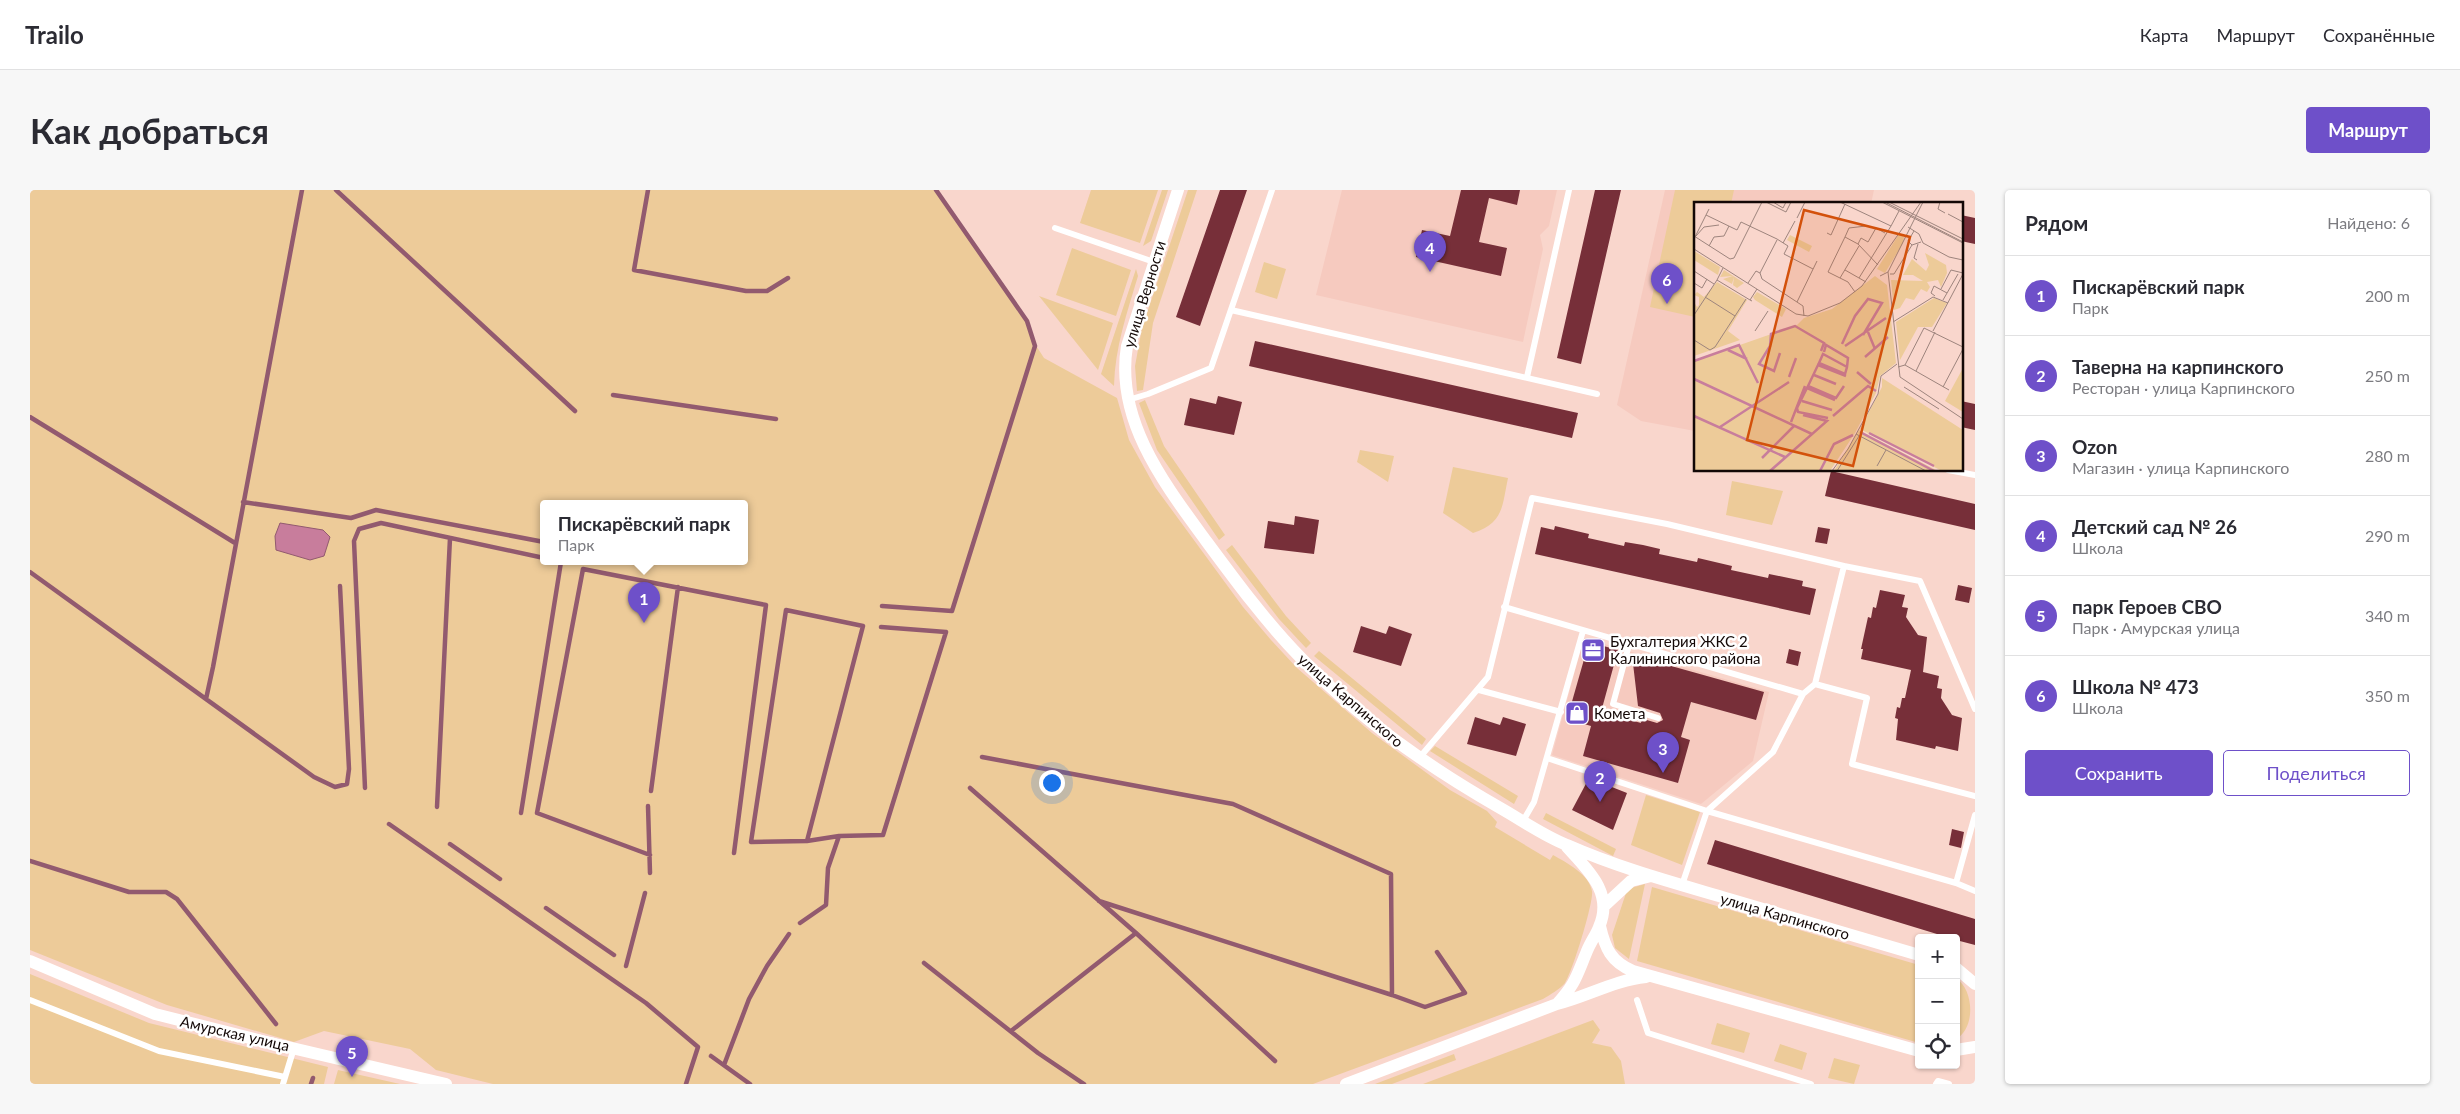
<!DOCTYPE html>
<html lang="ru">
<meta charset="utf-8">
<style>
body{margin:0;font-family:Lato,sans-serif;background:#f7f7f7;color:#2b2b33}
.controls{position:absolute;right:15px;bottom:15px;display:grid;overflow:hidden;border-radius:5px;box-shadow:0 1px 4px #0004}
.controls button{width:45px;height:45px;display:grid;place-items:center;padding:0;border:0;border-bottom:1px solid #e1e1e2;background:#fff;color:#2b2b33;font:25px sans-serif}
.you{position:absolute;left:1021px;top:592px;width:18px;height:18px;margin:-12px;border:4px solid #fff;border-radius:50%;background:#1a73e8;box-shadow:0 0 0 8px #1a73e833}
.badge{display:grid;place-items:center;width:32px;height:32px;border-radius:50%;background:#6e50c9;color:#fff;font-size:16px;font-weight:700}
.pin{position:absolute;translate:-50% -41px;filter:drop-shadow(0 1px 2px #0008)}
.pin::after{content:'';position:absolute;top:26px;width:18px;height:15px;background:inherit;clip-path:polygon(0 0,100% 0,50% 100%)}
.popup{position:absolute;left:510px;top:310px;width:208px;height:65px;box-sizing:border-box;display:grid;place-content:center;border-radius:5px;background:#fff;filter:drop-shadow(0 1px 4px #0005);font-size:16px;white-space:nowrap;color:#7c7c81}
.popup b{font-size:19px;color:#2b2b33}
.popup::after{content:'';position:absolute;left:50%;top:100%;margin-left:-10px;border:10px solid transparent;border-top-color:#fff}
.list{margin:0;padding:0;list-style:none}
h2{display:flex;justify-content:space-between;align-items:center;height:65px;margin:0;padding:0 20px;font-size:21px}
h2 small{font-size:16px;font-weight:400;color:#7c7c81}
.list li{display:grid;grid-template-columns:32px 1fr auto;gap:15px;align-items:center;box-sizing:border-box;height:80px;padding:0 20px;border-top:1px solid #e1e1e2}
.list b{display:block;font-size:19px;white-space:nowrap}
.list p{margin:0;font-size:16px;white-space:nowrap;color:#7c7c81}
.list em{font-size:16px;font-style:normal;color:#7c7c81}
.actions{display:flex;gap:10px;padding:15px 20px}
.actions a{flex:1;padding:11px 0;border:1px solid #6e50c9;border-radius:5px;text-align:center;font-size:18px;color:#6e50c9}
.actions .main{background:#6e50c9;color:#fff}
.icon{flex:none;width:28px;height:28px;fill:none;stroke:currentColor;stroke-width:2;stroke-linecap:round;stroke-linejoin:round}
.map{position:relative;flex:none;width:1945px;height:894px;overflow:hidden;border-radius:5px}
header{display:flex;align-items:center;gap:30px;box-sizing:border-box;height:70px;padding:0 25px;background:#fff;border-bottom:1px solid #e1e1e2}
header strong{font-size:24px}
nav{display:flex;gap:28px;margin-inline-start:auto;font-size:18px}
.intro{display:flex;align-items:center;justify-content:space-between;box-sizing:border-box;height:120px;padding:0 30px}
h1{margin:0;font-size:35px}
.button{padding:12px 22px;border-radius:5px;background:#6e50c9;color:#fff;font-size:18px;font-weight:700}
main{display:flex;gap:30px;padding:0 30px}
aside{flex:1;background:#fff;border-radius:5px;box-shadow:0 1px 4px #0004}
.map>svg:first-child{display:block}
.built{fill:#f6cabf}
.green{fill:#edcb99;fill-rule:evenodd}
.water{fill:#c87d9c;stroke:#925a6f}
.lines{fill:none;stroke-linecap:round;stroke-linejoin:round}
.stream{stroke:#925a6f;stroke-width:4.5}
.building{fill:#772f39}
.lane{stroke:#fff;stroke-width:6}
.street{stroke:#fff;stroke-width:12}
.labels{text-anchor:middle;dominant-baseline:central;stroke-width:5;stroke-linejoin:round;paint-order:stroke}
.street-label{font-size:15px;fill:#130806;stroke:#fff}
.poi-label{font-size:15px;fill:#130806;stroke:#fff;text-anchor:start}
.inset-river{fill:none;stroke:#c87d9c;stroke-width:2.5}
.inset-road{fill:none;stroke:#9d847d;stroke-width:1}
.view{fill:#d3510b;fill-opacity:0.15;stroke:#d3510b;stroke-width:2.5}
.inset-edge{fill:none;stroke:#130806;stroke-width:2.5}
</style>
<header>
<strong>Trailo</strong>
<nav><a>Карта</a><a>Маршрут</a><a>Сохранённые</a></nav>
</header>
<div class="intro"><h1>Как добраться</h1><a class="button">Маршрут</a></div>
<main>
<div class="map">
<svg width="1945" height="894" viewBox="0 0 1945 894">
<rect width="100%" height="100%" fill="#f9d6cc"/>
<!-- built -->
<path class="built" d="M1312,0h215l-8,36 -9,9 3,14 -20,93 -207,-47z
M1635,0h209l-3,14h-176v227l-54,-10 -24,-16z
M1554,448l185,54 -16,69 -52,43 -149,-49z"/>
<!-- green -->
<path class="green" d="M0,0h906l91,131 8,23 9,14 73,40 12,42 26,47 88,120 28,33 26,28 75,65 78,57 37,21 10,11 -2,5 55,33 3,-5c14,8 36,19 39,36 2,11 -20,82 -27,92 -6,7 -14,11 -22,16l-230,85h-820l-57,-14 -26,-21 -86,-18 -30,11 -127,-37 -137,-55zM514,314h200v58h-200z
M1061,0h67l-18,53 -60,-20z
M1132,0h6l-17,51 -8,5z
M1158,0h9l-44,133 -10,67 -6,1 -2,-25 7,-38z
M1645,0h59l-3,14h-36v113l-45,-10z
M1042,58l59,22 -15,46 -60,-21z
M1234,72l22,7 -9,30 -22,-7z
M1106,79l2,7c-11,37 -23,71 -24,110l-13,-12z
M1009,106l74,27 -15,47z
M1115,210l19,46 61,89 -6,5 -62,-90 -18,-47z
M1330,260l34,6 -6,26 -31,-20z
M1423,277l55,11c-6,28 -4,45 -35,55l-30,-20z
M1702,291l51,10 -11,34 -46,-10z
M1202,355l54,71 25,27 -5,5 -27,-29 -53,-69z
M1289,461l107,88 -4,6 -108,-89z
M1405,556l83,50 -4,8 -84,-53z
M1616,605l54,17 -18,53 -51,-20z
M1516,623l70,36 -3,7 -70,-37z
M1615,694l-16,75 -14,-11 -3,-13 14,-42 5,-5z
M1622,697l267,78v78l-282,-82z
M0,784l119,49 179,44 -4,17h-294z
M1926,788c19,13 19,51 0,61z
M1563,830l7,10 -8,13 19,4 10,14 4,23h-202z
M1687,833l33,10 -6,20 -33,-9z
M1750,854l27,9 -5,17 -28,-9z
M1424,864l2,6 -64,24h-17z
M1804,868l26,7 -6,19 -26,-6z
M308,880l62,14h-66z"/>
<!-- water -->
<path class="water" d="M250,333l43,7 7,7 -6,19 -14,4 -34,-10 -1,-14z"/>
<g class="lines">
<!-- stream -->
<path class="stream" d="M306,0l239,221
M618,0l-14,80 112,21h21l21,-13
M583,205l163,24
M0,227l205,126
M213,312l108,16 25,-8 168,32
M0,382l284,205 21,10 12,-3 2,-15 -9,-183
M852,416l70,5 83,-265 -8,-25 -91,-131
M176,509l7,-32 89,-477
M952,567l251,47 158,70 1,121 -293,-94
M335,598l-11,-247 5,-12 22,-6 163,35
M940,598l166,145 139,128
M621,601l27,-204
M618,616l2,67
M407,617l13,-269
M491,623l40,-251
M359,634l257,179 52,44 -12,37
M777,651l56,-215 -77,-16 -35,232 56,-1 32,-5 44,-1 63,-203 -65,-5
M420,654l50,35
M620,665l-113,-42 46,-244 183,36 -32,248
M0,671l99,31h37l11,7 99,125
M516,718l68,47
M770,733l26,-18 2,-37 11,-32
M894,773l114,90 46,31
M596,776l19,-73
M1362,805l33,12 40,-14 -28,-41
M981,841l125,-98
M681,866l39,28
M694,875l25,-66 18,-33 22,-32
M281,894l2,-6"/>
</g>
<!-- building -->
<path class="building" d="M1190,0h27l-47,136 -24,-9z
M1431,0h59l-3,15 -28,-7 -10,44 28,6 -6,28 -85,-19 6,-27 28,6z
M1565,0h26l-40,174 -24,-6z
M1931,25l14,3v26l-14,-3z
M1225,151l323,72 -6,25 -323,-72z
M1188,206l24,6 -8,33 -50,-10 6,-27 26,6z
M1931,211l14,3v26l-14,-3z
M1801,281l144,33v26l-150,-34z
M1265,326l24,4 -5,34 -50,-6 4,-27 26,4z
M1525,336l34,8 -1,4 36,8 1,-4 18,3 17,4 -1,5 38,8 1,-4 34,8 -1,4 37,8 1,-4 34,7 -1,5 14,3 -6,26 -275,-61 6,-27 13,3z
M1788,337l12,2 -3,15 -12,-2z
M1928,395l14,3 -3,15 -14,-3z
M1850,400l25,5 -3,12 6,1 -2,9 12,18 9,2 -4,35 16,4 -2,12 5,1 -1,9 11,17 10,3 -4,33 -22,-5 -1,3 -39,-9 2,-21 -3,-1 2,-11 3,1 2,-10h3l6,-28 -50,-11 2,-10h-2l7,-32 3,1 2,-11 3,1z
M1331,436l25,8 3,-8 23,8 -11,32 -48,-14z
M1559,452l29,8 -17,62 40,11 -1,-5 17,5 6,-3 -3,-7 -22,-7 -6,-51 132,37 -8,28 -65,-18 -10,35 9,3 -12,43 -95,-27 8,-30 -24,-7z
M1759,459l12,3 -3,14 -12,-3z
M1445,527l25,8 3,-8 23,7 -10,32 -49,-12z
M1559,588l38,15 -14,37 -41,-20z
M1922,639l12,3 -3,16 -12,-3z
M1685,650l260,79v26l-19,-5v-2h-6l-243,-74z"/>
<g class="lines">
<!-- lane -->
<path class="lane" d="M1025,38l99,34
M1201,120l366,84
M1497,187l42,-187
M1098,210l20,-6 63,-26 61,-178
M1918,280l27,5
M1814,376l76,15 55,128
M1474,417l299,87
M1599,455l-16,59 45,14
M1785,494l52,14 -15,66 123,32
M1449,500l82,22
M1390,567l68,-80 44,-179 135,26 177,42 -29,118 -12,10 -30,58 -66,59 -25,74
M1517,568l160,53 249,72 19,8
M1493,631l11,-19 49,-171
M1926,693l19,-68
M0,810l129,51 126,26
M1607,810l11,33 163,51
M253,894l11,-36
M1906,894l2,-3 11,3"/>
<!-- street -->
<path class="street" d="M1148,0l-51,156c-12,73 36,136 77,192 31,42 61,83 97,120 57,60 129,110 201,151 21,12 42,27 65,36 52,23 108,38 162,54 63,19 127,37 190,56
M1574,716l27,-25 20,-5
M1570,736c5,22 11,36 33,45l286,80
M0,771l125,53 107,27 184,43
M1926,778l19,16
M1527,814c19,-21 19,-27 30,-53 3,-8 9,-16 12,-24 15,-34 -11,-57 -32,-80
M1926,860l19,-3
M1316,894l211,-80c29,-7 58,-24 89,-27"/>
</g>
<!-- icons -->
<defs>
<g id="office-square" transform="scale(1.25)"><rect x="-9" y="-9" width="18" height="18" rx="4" fill="#6e50c9" stroke="#fff"/><path d="M-6-3h4V-5.5h4V-3h4V5H-6ZM-1-4.5V-3h2v-1.5ZM-6 0V1H6V0Z" fill="#fff"/></g>
<g id="shop-square" transform="scale(1.25)"><rect x="-9" y="-9" width="18" height="18" rx="4" fill="#6e50c9" stroke="#fff"/><path d="M-5-2.5h2.3a2.7 3.5 0 0 1 5.4 0H5L5.5 6h-11ZM-1.5-2.5h3a1.5 2.3 0 0 0-3 0Z" fill="#fff"/></g>
</defs>
<g fill-rule="evenodd">
<use href="#office-square" x="1563" y="460"/>
<use href="#shop-square" x="1547" y="523"/>
</g>
<g class="labels">
<!-- street labels -->
<g class="street-label">
<text transform="translate(1114 104) rotate(-73)">улица Верности</text>
<text transform="translate(1321 510) rotate(41)">улица Карпинского</text>
<text transform="translate(1755 726) rotate(16)">улица Карпинского</text>
<text transform="translate(205 843) rotate(13)">Амурская улица</text>
</g>
<!-- poi labels -->
<g class="poi-label">
<text x="1580" y="451">Бухгалтерия ЖКС 2<tspan x="1580" dy="17">Калининского района</tspan></text>
<text x="1564" y="523">Комета</text>
</g>
</g>
<!-- overview -->
<g transform="translate(1664 12)">
<rect width="269" height="269" fill="#f9d6cc"/>
<path d="M205,32l5,3 -1,6 -18,30 -8,-4zM96,33l22,11 -3,6 -22,-12zM0,49l26,16 -2,8 -24,-15zM231,51l21,12 1,8 -6,14 -3,-7 -11,2 3,5 -3,5 -6,-3 -7,11 -8,-2 -6,10 -6,2 -3,-30 32,1 -10,-6h-10l9,-16 14,12 3,-6zM30,68l20,13 -7,5 -4,-3 1,-8 -2,7 -9,-5 10,-3 -13,1zM181,74l12,9 9,78 -16,13 -4,17 -21,40 -25,38h-136v-110l103,-36 7,-7 28,-9zM23,80l30,18 -19,31 12,9 -46,16v-54l3,5 2,-2v-8l-5,-2 3,-3 7,5zM63,90l29,17 -4,8 -27,-17 -2,-3zM240,96l13,5 -15,24h-14l-18,33 -4,-38zM269,166v44l-18,-11zM188,176l81,52v41h-21l-82,-42 22,-42zM165,228l79,41h-104z" fill="#edcb99"/>
<path class="inset-river" d="M174,130l7,17M148,142l13,-28 13,-17 14,4 -19,32M151,144l41,-28M34,148l19,9M130,150l2,-7 22,13 -1,9 -2,7 -26,-11 4,-9 24,13M86,151l-6,18 -15,-7 11,-18 1,-12 24,-8 29,17 -3,8M171,155l23,-20M0,159l45,-16 19,38M163,170l14,12M120,173l22,9M95,175l7,-19M0,177l118,55M150,184l-8,12 -28,-12 10,-21 28,11M108,199l30,9M0,214l91,41M139,214l35,-30 8,5M134,216l-30,-6 -1,-4 10,-20 28,12M97,220l14,-36M26,225l69,-45M166,230l74,39M175,231l65,33M68,256l32,-32M76,269l57,-50 -24,-6M126,269l14,-27 19,-9"/>
<path class="inset-road" d="M72,0l20,10 5,-10M79,0l10,6 3,-6M146,0l51,24 8,-15M188,0l81,41M191,0l78,40M195,0l74,37M246,0l-2,7 7,4M254,12l15,8M12,13l31,15 4,-8 36,17 11,7 -4,8 29,15M103,16l8,-16M214,25l11,7 4,9 26,14 14,3M133,31l4,2 14,-31M0,34l36,23 4,-1 28,-56M2,34l8,-9 15,-2M1,35l14,-28M151,35l4,-9 17,-2M83,38l-17,33 2,6 41,27 1,10M89,41l12,-22M164,42l3,-6 7,4 8,-14 9,5M218,43l-4,-4 6,-10M15,44l5,-9 10,-1 5,-10M0,47l102,65 12,2 32,-13 22,-17 59,-84M223,58l-3,-2 4,-14M29,66l-6,12 33,20M151,68l21,12M0,69l20,13M194,70l12,105 63,42M196,72h4l18,-29 9,-3M186,74l8,-4 35,-70M146,76l19,-32M165,76l32,-52M0,81l8,5 5,-9M54,81l8,-12 4,2M247,87l10,-19 12,3M161,90l-7,-10 -20,-10 17,-35 13,7 20,21M241,94l-4,-3 3,-7 13,7M11,95l30,19M249,98l15,-26M58,99l-2,-1 7,-11M103,100l20,-41M0,113l23,-35M199,120l40,-25 15,6M61,129l13,-20M239,129l30,-57M0,138l16,10 5,-3 31,-48M211,163l44,25M204,165l7,-2 19,-37 39,19M222,169l19,-39M210,185l35,22M249,185l20,-38M162,232l70,37M183,264l9,-16M138,269l16,-22 30,-55 3,-18 16,-12M143,269l22,-35"/>
<path class="view" d="M110,8l106,27 -57,229 -106,-26z"/>
<rect width="269" height="269" class="inset-edge"/>
</g>
</svg>
<div class="controls">
<button>+</button>
<button>−</button>
<button><svg class="icon" aria-label="locate" viewBox="0 0 24 24"><circle cx="12" cy="12" r="6"/><path d="M12 2v4M12 18v4M2 12h4M18 12h4"/></svg></button>
</div>
<div class="you"></div>
<div class="pin badge" style="left:614px;top:433px">1</div>
<div class="popup"><b>Пискарёвский парк</b>Парк</div>
<div class="pin badge" style="left:1570px;top:612px">2</div>
<div class="pin badge" style="left:1633px;top:583px">3</div>
<div class="pin badge" style="left:1400px;top:82px">4</div>
<div class="pin badge" style="left:322px;top:887px">5</div>
<div class="pin badge" style="left:1637px;top:114px">6</div>
</div>
<aside>
<h2>Рядом<small>Найдено: 6</small></h2>
<ul class="list">
<li><span class="badge">1</span><div><b>Пискарёвский парк</b><p>Парк</p></div><em>200 m</em></li>
<li><span class="badge">2</span><div><b>Таверна на карпинского</b><p>Ресторан · улица Карпинского</p></div><em>250 m</em></li>
<li><span class="badge">3</span><div><b>Ozon</b><p>Магазин · улица Карпинского</p></div><em>280 m</em></li>
<li><span class="badge">4</span><div><b>Детский сад № 26</b><p>Школа</p></div><em>290 m</em></li>
<li><span class="badge">5</span><div><b>парк Героев СВО</b><p>Парк · Амурская улица</p></div><em>340 m</em></li>
<li><span class="badge">6</span><div><b>Школа № 473</b><p>Школа</p></div><em>350 m</em></li>
</ul>
<div class="actions"><a class="main">Сохранить</a><a>Поделиться</a></div>
</aside>
</main>
